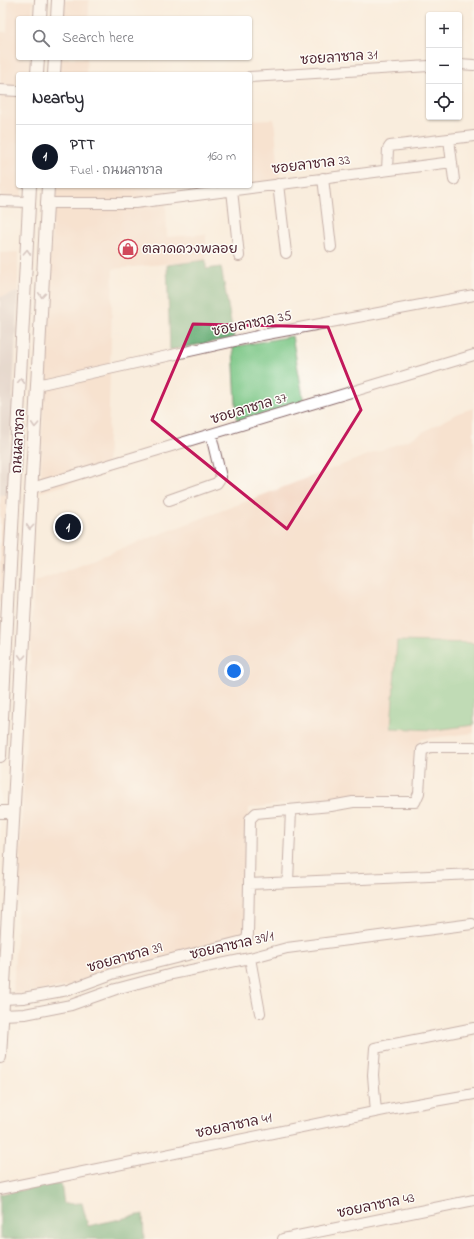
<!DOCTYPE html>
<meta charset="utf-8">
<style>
body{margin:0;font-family:"Indie Flower","Playpen Sans Thai",sans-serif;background:#f2f2f3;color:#2b2b33}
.controls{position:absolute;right:12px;top:12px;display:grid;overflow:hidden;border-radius:4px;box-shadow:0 1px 3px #0004}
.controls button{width:36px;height:36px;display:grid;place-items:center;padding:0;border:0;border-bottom:1px solid #e1e1e2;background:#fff;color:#2b2b33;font:20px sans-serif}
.you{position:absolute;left:234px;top:671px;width:14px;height:14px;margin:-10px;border:3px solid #fff;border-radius:50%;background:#1a73e8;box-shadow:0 0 0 6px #1a73e833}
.badge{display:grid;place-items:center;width:26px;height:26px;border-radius:50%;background:#111827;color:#fff;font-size:13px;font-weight:700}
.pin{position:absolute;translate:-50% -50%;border:2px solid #fff;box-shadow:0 1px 4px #0006}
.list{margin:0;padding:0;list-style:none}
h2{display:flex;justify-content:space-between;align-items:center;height:52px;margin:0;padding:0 16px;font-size:17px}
h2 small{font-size:13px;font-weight:400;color:#7c7c81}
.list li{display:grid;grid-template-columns:26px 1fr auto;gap:12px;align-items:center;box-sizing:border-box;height:64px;padding:0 16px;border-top:1px solid #e1e1e2}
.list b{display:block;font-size:15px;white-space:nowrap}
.list p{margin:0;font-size:13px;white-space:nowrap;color:#7c7c81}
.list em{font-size:13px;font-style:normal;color:#7c7c81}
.icon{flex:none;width:22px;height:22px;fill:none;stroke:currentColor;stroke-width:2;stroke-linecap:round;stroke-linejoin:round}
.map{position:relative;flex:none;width:474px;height:1239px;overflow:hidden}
.search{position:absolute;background:#fff;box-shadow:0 1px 3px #0004;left:16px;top:16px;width:236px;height:44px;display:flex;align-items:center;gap:10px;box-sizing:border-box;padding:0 14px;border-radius:4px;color:#7c7c81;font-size:15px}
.panel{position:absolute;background:#fff;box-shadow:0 1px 3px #0004;left:16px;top:72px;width:236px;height:116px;border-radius:4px}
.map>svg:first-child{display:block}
.built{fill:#f3d4bf}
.industrial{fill:#cfc0bb}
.green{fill:#7ac685;stroke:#627258}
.forest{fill:#63ab72;stroke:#56654e}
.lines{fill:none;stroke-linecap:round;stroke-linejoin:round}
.minor-casing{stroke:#876769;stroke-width:12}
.tertiary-casing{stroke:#876769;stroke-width:14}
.minor{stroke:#fff;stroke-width:10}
.tertiary{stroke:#fff;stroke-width:12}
.oneway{stroke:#ae9aa0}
.marked{fill:none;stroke:#c2185b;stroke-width:3;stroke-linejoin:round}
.labels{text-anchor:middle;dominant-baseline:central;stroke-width:3;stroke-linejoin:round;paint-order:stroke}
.street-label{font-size:14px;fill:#4a1f2b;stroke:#fdfcf7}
.poi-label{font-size:14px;fill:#4a1f2b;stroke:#fdfcf7;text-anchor:start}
</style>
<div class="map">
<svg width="474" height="1239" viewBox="0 0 474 1239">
<rect width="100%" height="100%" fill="#fdfcf7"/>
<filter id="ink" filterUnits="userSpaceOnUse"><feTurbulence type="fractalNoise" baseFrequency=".025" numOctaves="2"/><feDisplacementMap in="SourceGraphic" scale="8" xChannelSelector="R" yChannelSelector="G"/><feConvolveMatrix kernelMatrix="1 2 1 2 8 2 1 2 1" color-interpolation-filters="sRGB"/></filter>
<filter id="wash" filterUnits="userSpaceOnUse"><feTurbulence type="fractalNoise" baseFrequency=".012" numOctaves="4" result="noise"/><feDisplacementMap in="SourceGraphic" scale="16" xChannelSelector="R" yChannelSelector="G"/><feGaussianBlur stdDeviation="0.9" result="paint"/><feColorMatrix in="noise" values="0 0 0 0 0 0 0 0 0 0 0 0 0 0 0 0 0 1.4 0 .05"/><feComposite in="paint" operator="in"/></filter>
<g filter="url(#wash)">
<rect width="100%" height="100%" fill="#f9eddd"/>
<!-- built -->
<path class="built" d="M8,0h25l-1,18h-14v40h12l-1,16h-11v112h5l-1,20h-22v-174h7z
M63,0h26v18h-27z
M60,58h27l-1,16h-27z
M274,119l6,62 -30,3v-64z
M57,186h170l-103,15 -68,-1z
M166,204l1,33 39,-3v26l-93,9 -6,205 -67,18 8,-214 6,-70z
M18,252v40l-18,5v-44z
M474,408v325l-52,6 -7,9 -4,47 -66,2 -96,11 -4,130 -177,48 -55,9 21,-413 376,-143 48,-26z
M8,494l-8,137v-136z"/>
<!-- industrial -->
<path class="industrial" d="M18,292l-10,202 -8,1v-198z"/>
<!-- green -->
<path class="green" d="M292,336l12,66 -67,20 -4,-75z
M397,641l77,2v82l-39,5 -44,-2z"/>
<!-- forest -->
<path class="forest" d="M206,260v9l15,-2 13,71 -64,12 -3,-85z
M61,1183l3,21 18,-1 6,23 55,-12 1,25h-144v-45z"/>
</g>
<g filter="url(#ink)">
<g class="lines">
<!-- minor casing -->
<g class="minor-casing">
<path id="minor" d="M459,64l15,1
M250,77l179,-11
M0,90l18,1
M449,139l5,41
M387,170l1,-21 2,-3 84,-10
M323,178l8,69
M278,184l8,69
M232,190l7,66
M0,201l29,1
M46,203h89l317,-41
M37,385l225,-50 212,-40
M32,488l442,-133
M169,500l48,-17 4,-6 -10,-42
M288,882l3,-72
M249,884l1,-65 6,-6 75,-7 22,-4h62l4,-9 3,-43 9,-3h43
M250,958l10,55
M3,999l20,-1 45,-8 44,-16 131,-33 4,-2 1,-5 1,-50 225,-10
M2,1015l23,-1 46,-9 45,-16 56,-15 78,-16 37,-10 185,-24
M376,1112l-3,-37 2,-27 99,-20
M0,1189l389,-80 85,-15
M283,1239l191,-39"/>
</g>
<!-- tertiary casing -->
<g class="tertiary-casing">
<path id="tertiary" d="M40,18l1,-18
M57,18l1,-18
M37,74l1,-16
M54,74l1,-16
M0,756l30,-570
M0,812h13
M0,1057l48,-871"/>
</g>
<!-- minor -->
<use href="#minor" class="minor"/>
<!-- tertiary -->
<use href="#tertiary" class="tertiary"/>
</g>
<!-- one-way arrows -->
<defs><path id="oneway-chevron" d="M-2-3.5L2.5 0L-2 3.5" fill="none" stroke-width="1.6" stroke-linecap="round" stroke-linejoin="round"/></defs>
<g class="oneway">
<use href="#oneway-chevron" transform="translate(27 252) rotate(-87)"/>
<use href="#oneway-chevron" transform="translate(42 295) rotate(94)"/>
<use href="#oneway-chevron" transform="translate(21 381) rotate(-87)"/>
<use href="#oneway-chevron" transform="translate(35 425) rotate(93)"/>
<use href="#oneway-chevron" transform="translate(30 527) rotate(94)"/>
<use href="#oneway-chevron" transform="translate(22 657) rotate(93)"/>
</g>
</g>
<!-- marked area -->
<path d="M0 0H474V1239H0ZM193,324l135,3 33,83 -74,119 -135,-109z" fill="#f9eddd" fill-opacity=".55" fill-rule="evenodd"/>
<path class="marked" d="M193,324l135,3 33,83 -74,119 -135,-109z"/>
<!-- icons -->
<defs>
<g id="shop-ring" transform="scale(1)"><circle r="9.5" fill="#fdfcf7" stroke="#d1495b" stroke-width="1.5"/><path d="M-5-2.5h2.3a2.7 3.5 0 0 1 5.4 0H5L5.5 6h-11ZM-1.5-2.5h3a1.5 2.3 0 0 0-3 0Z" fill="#d1495b"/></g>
</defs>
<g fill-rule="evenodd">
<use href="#shop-ring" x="128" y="249"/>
</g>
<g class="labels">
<!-- street labels -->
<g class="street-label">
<text transform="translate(339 58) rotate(-4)">ซอยลาซาล 31</text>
<text transform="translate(311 165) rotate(-7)">ซอยลาซาล 33</text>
<text transform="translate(252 324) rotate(-12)">ซอยลาซาล 35</text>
<text transform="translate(249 409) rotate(-17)">ซอยลาซาล 37</text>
<text transform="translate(19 441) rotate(-87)">ถนนลาซาล</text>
<text transform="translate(232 946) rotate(-13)">ซอยลาซาล 39/1</text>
<text transform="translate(125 958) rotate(-16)">ซอยลาซาล 39</text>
<text transform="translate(234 1126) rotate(-12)">ซอยลาซาล 41</text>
<text transform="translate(376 1206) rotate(-12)">ซอยลาซาล 43</text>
</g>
<!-- poi labels -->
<g class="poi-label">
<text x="142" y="249">ตลาดดวงพลอย</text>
</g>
</g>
</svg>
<div class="controls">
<button>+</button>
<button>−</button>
<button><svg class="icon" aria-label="locate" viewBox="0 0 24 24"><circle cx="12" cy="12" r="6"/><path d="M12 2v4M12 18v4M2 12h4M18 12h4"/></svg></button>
</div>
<div class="you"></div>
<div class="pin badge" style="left:68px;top:527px">1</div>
<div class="search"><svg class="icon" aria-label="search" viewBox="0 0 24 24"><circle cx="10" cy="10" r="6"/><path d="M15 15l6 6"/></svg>Search here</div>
<section class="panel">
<h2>Nearby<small></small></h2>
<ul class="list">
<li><span class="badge">1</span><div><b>PTT</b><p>Fuel · ถนนลาซาล</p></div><em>160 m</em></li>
</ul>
</section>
</div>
